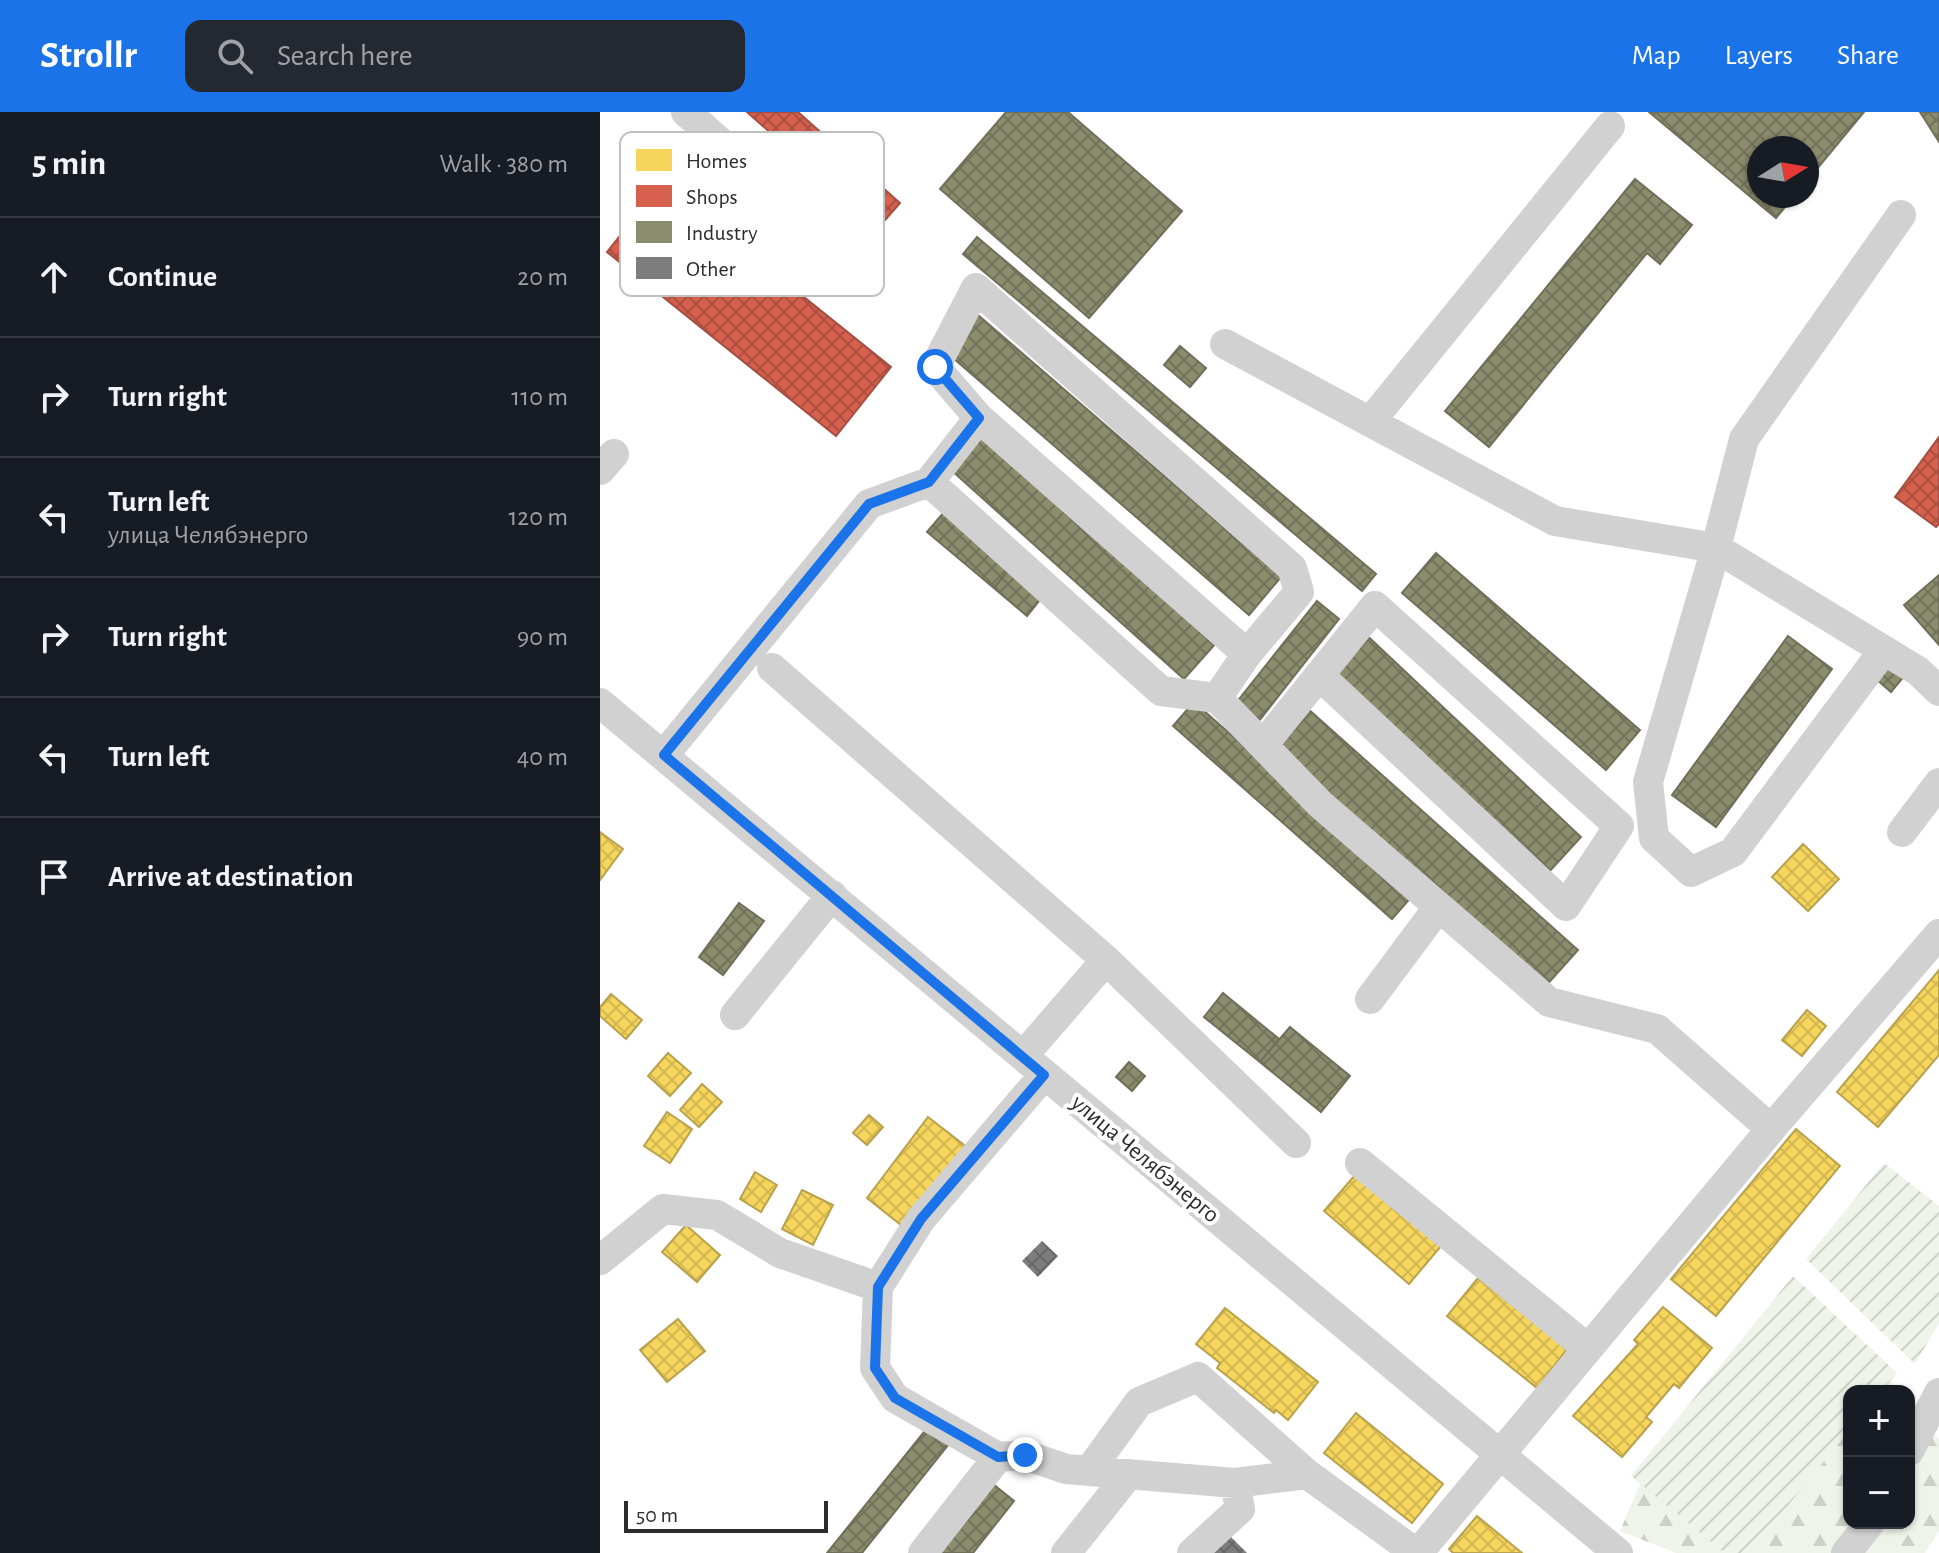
<!DOCTYPE html>
<meta charset="utf-8">
<style>
body{margin:0;font-family:"Alegreya Sans",sans-serif;background:#242831;color:#f1f3f6}
.controls{position:absolute;right:24px;bottom:24px;display:grid;overflow:hidden;border-radius:16px;box-shadow:0 2px 6px #0004}
.controls button{width:72px;height:72px;display:grid;place-items:center;padding:0;border:0;border-bottom:2px solid #363941;background:#171b24;color:#f1f3f6;font:40px sans-serif}
.compass{position:absolute;left:1147px;top:24px;width:72px;height:72px;border-radius:50%;background:#171b24;box-shadow:0 2px 6px #0004;rotate:79deg}
.scale{position:absolute;left:24px;bottom:20px;width:204px;box-sizing:border-box;padding-left:8px;border:4px solid #2c2c2c;border-top:0;font-size:22px;line-height:28px;white-space:nowrap;color:#2c2c2c;-webkit-text-stroke:6px #fff;paint-order:stroke}
.stop{position:absolute;width:24px;height:24px;margin:-18px;border:6px solid #1a73e8;border-radius:50%;background:#fff}
.stop.end{background:#1a73e8;border-color:#fff;box-shadow:0 2px 8px #0008}
.list{margin:0;padding:0;list-style:none}
h2{display:flex;justify-content:space-between;align-items:center;height:104px;margin:0;padding:0 32px;font-size:34px}
h2 small{font-size:26px;font-weight:400;color:#9ea1a6}
.list li{display:grid;grid-template-columns:52px 1fr auto;gap:24px;align-items:center;box-sizing:border-box;height:120px;padding:0 32px;border-top:2px solid #363941}
.list b{display:block;font-size:30px;white-space:nowrap}
.list p{margin:0;font-size:26px;white-space:nowrap;color:#9ea1a6}
.list em{font-size:26px;font-style:normal;color:#9ea1a6}
.icon{flex:none;width:44px;height:44px;fill:none;stroke:currentColor;stroke-width:2;stroke-linecap:round;stroke-linejoin:round}
.map{position:relative;flex:none;width:1339px;height:1441px;overflow:hidden}
header{display:flex;align-items:center;gap:48px;box-sizing:border-box;height:112px;padding:0 40px;background:#1a73e8;color:#fff}
header strong{font-size:38px}
nav{display:flex;gap:44px;margin-inline-start:auto;font-size:28px}
.search{width:560px;height:72px;background:#242831;display:flex;align-items:center;gap:20px;box-sizing:border-box;padding:0 28px;border-radius:16px;color:#9ea1a6;font-size:30px}
main{display:flex}
aside{flex:1;background:#171b24}
.map>svg:first-child{display:block}
.forest{fill:url(#forest-firs)}
.garden{fill:url(#garden-furrows)}
.homes{fill:url(#homes-cross-hatch);stroke:#b9a24e;stroke-width:2}
.shops{fill:url(#shops-cross-hatch);stroke:#a35043;stroke-width:2}
.industry{fill:url(#industry-cross-hatch);stroke:#6f6f5a;stroke-width:2}
.building{fill:url(#building-cross-hatch)}
.lines{fill:none;stroke-linecap:round;stroke-linejoin:round}
.minor{stroke:#d1d1d1;stroke-width:30}
.route{stroke:#1a73e8;stroke-width:10}
.labels{text-anchor:middle;dominant-baseline:central;stroke-width:8;stroke-linejoin:round;paint-order:stroke}
.street-label{font-size:24px;fill:#2c2c2c;stroke:#fff}
.key{fill:#fff;stroke:#c0c0c0;stroke-width:2}
.key-label{font-size:22px;fill:#2c2c2c}
</style>
<header>
<strong>Strollr</strong>
<div class="search"><svg class="icon" aria-label="search" viewBox="0 0 24 24"><circle cx="10" cy="10" r="6"/><path d="M15 15l6 6"/></svg>Search here</div>
<nav><a>Map</a><a>Layers</a><a>Share</a></nav>
</header>
<main>
<aside>
<h2>5 min<small>Walk · 380 m</small></h2>
<ul class="list">
<li><svg class="icon" aria-label="ahead" viewBox="0 0 24 24"><path d="M12 20V5M6 11l6-6 6 6"/></svg><div><b>Continue</b></div><em>20 m</em></li>
<li><svg class="icon" aria-label="right" viewBox="0 0 24 24"><path d="M7 20v-9h11M14 6l5 5-5 5"/></svg><div><b>Turn right</b></div><em>110 m</em></li>
<li><svg class="icon" aria-label="left" viewBox="0 0 24 24"><path d="M17 20v-9H6M10 6l-5 5 5 5"/></svg><div><b>Turn left</b><p>улица Челябэнерго</p></div><em>120 m</em></li>
<li><svg class="icon" aria-label="right" viewBox="0 0 24 24"><path d="M7 20v-9h11M14 6l5 5-5 5"/></svg><div><b>Turn right</b></div><em>90 m</em></li>
<li><svg class="icon" aria-label="left" viewBox="0 0 24 24"><path d="M17 20v-9H6M10 6l-5 5 5 5"/></svg><div><b>Turn left</b></div><em>40 m</em></li>
<li><svg class="icon" aria-label="arrive" viewBox="0 0 24 24"><path d="M6 21V4h12l-3 4 3 4H6"/></svg><div><b>Arrive at destination</b></div></li>
</ul>
</aside>
<div class="map">
<svg width="1339" height="1441" viewBox="0 0 1339 1441">
<defs>
<pattern id="forest-firs" width="22" height="20" patternUnits="userSpaceOnUse" patternTransform="scale(2)"><rect width="22" height="20" fill="#eef4e9"/><path d="M5 1l3.5 6h-7zM16 11l3.5 6h-7z" fill="#ccd1c8"/></pattern>
<pattern id="garden-furrows" width="10" height="10" patternUnits="userSpaceOnUse" patternTransform="scale(2)"><rect width="10" height="10" fill="#eef4e9"/><path d="M-1 1l2-2M0 10L10 0M9 11l2-2" fill="none" stroke="#ccd1c8"/></pattern>
<pattern id="homes-cross-hatch" width="8" height="8" patternUnits="userSpaceOnUse" patternTransform="scale(2)"><rect width="8" height="8" fill="#f6d55c"/><path d="M0 0l8 8M0 8l8-8" fill="none" stroke="#d3b750"/></pattern>
<pattern id="shops-cross-hatch" width="8" height="8" patternUnits="userSpaceOnUse" patternTransform="scale(2)"><rect width="8" height="8" fill="#d6604d"/><path d="M0 0l8 8M0 8l8-8" fill="none" stroke="#ae4f40"/></pattern>
<pattern id="industry-cross-hatch" width="8" height="8" patternUnits="userSpaceOnUse" patternTransform="scale(2)"><rect width="8" height="8" fill="#8c8c6e"/><path d="M0 0l8 8M0 8l8-8" fill="none" stroke="#73735b"/></pattern>
<pattern id="building-cross-hatch" width="8" height="8" patternUnits="userSpaceOnUse" patternTransform="scale(2)"><rect width="8" height="8" fill="#7d7d7d"/><path d="M0 0l8 8M0 8l8-8" fill="none" stroke="#676767"/></pattern>
</defs>
<rect width="100%" height="100%" fill="#fff"/>
<!-- forest -->
<path class="forest" d="M1270,1244l29,35h-50v132h60v-120l30,37v91l-14,22h-249l-56,-22 23,-54z"/>
<!-- garden -->
<path class="garden" d="M1284,1051l55,43v117l-24,41 -109,-105z
M1193,1164l104,97 -15,18h-33v40l-100,122h-24l-94,-77z"/>
<!-- homes -->
<path class="homes" d="M0,720l23,17 -23,31z
M1203,732l36,35 -31,32 -36,-34z
M1339,858v85l-61,72 -41,-35z
M11,882l31,26 -16,19 -26,-23v-9z
M1207,898l19,16 -24,30 -20,-16z
M68,941l23,20 -21,23 -22,-20z
M102,972l20,18 -23,25 -19,-17z
M67,1000l25,17 -22,34 -26,-17z
M269,1003l14,12 -16,18 -14,-12z
M328,1005l40,31 -62,81 -39,-31z
M1196,1017l44,37 -124,150 -45,-37z
M155,1060l22,13 -16,27 -21,-13z
M756,1062l85,72 -32,38 -85,-73z
M202,1078l31,15 -20,40 -31,-16z
M86,1113l34,30 -23,27 -35,-30z
M878,1166l89,71 -30,39 -90,-72z
M1063,1195l49,41 -33,40 -5,-4 -28,33 6,5 -30,35 -49,-41 65,-72 -4,-4z
M625,1196l93,74 -30,38 -12,-10 -2,3 -57,-45 3,-5 -24,-19z
M78,1207l27,32 -38,31 -27,-32z
M756,1301l87,71 -31,39 -88,-70z
M877,1404l45,37h-69l-4,-4z"/>
<!-- shops -->
<path class="shops" d="M147,0h51l102,91 -22,25z
M62,71l229,184 -55,69 -229,-184z
M1339,325v87l-3,3 -41,-30z"/>
<!-- industry -->
<path class="industry" d="M406,0h62l114,99 -93,107 -149,-129z
M1049,0h215l-57,69v-33h-48v48h35l-18,22z
M1320,0h19v30z
M1035,67l57,46 -32,39 -13,-11 -158,194 -44,-36z
M377,125l399,337 -14,17 -399,-337z
M378,203l303,262 -32,38 -303,-263z
M580,234l26,22 -16,19 -26,-22z
M384,321l232,210 -32,36 -233,-209z
M345,399l66,56 -17,21 -67,-56z
M836,441l204,177 -34,40 -204,-177z
M411,455l33,28 -17,21 -33,-28z
M1339,463v70l-35,-40z
M717,489l22,18 -84,107 -23,-18z
M760,517l221,208 -34,37 -222,-207z
M1188,524l44,33 -116,158 -44,-32z
M1291,551l14,12 -14,17 -14,-12z
M594,590l219,193 -21,24 -219,-193z
M707,596l271,242 -35,39 -270,-243z
M139,791l25,18 -41,54 -24,-18z
M623,881l56,46 -19,23 -56,-45z
M690,915l60,49 -29,36 -61,-50z
M529,950l16,14 -13,15 -16,-14z
M328,1315l21,17 -87,109h-35z
M393,1372l21,17 -41,52h-35z"/>
<!-- building -->
<path class="building" d="M442,1129l16,15 -20,21 -16,-16z
M628,1422l19,19h-39z"/>
<g class="lines">
<!-- minor -->
<path class="minor" d="M86,0l165,146
M625,232l330,177 161,27 202,123 21,20
M770,310l240,-296
M0,358l14,-16
M329,370l232,209 56,7 103,106 229,198 108,27 114,100
M1284,538l-151,202 -42,20 -37,-34 -6,-56 68,-234 28,-109 157,-224
M172,556l334,292 -83,96
M617,586l30,-44 52,-62 -7,-24 -316,-280 -41,79 44,51 268,236
M0,591l1018,850
M663,633l112,-139 244,220 -53,80 -247,-231
M64,643l205,-251 60,-22 50,-64
M1302,720l37,-49
M506,848l190,183
M770,887l67,-90
M135,903l97,-120
M760,1051l227,185
M0,1148l63,-51 54,6 63,38 98,34
M1309,1339l30,-58
M398,1345l27,-2 41,14 169,14 72,-9 109,79
M489,1359l50,-69 59,-25 109,97
M323,1441l75,-96 -103,-59 -20,-30 3,-81 43,-68 123,-144
M466,1441l63,-79
M592,1441l48,-44 -5,-26
M818,1441l353,-424 168,-195
M1246,1441l24,-30"/>
</g>
<g class="lines">
<!-- route -->
<path class="route" d="M335,255l44,51 -50,64 -60,22 -205,251 380,320 -123,144 -43,68 -3,81 20,30 103,59 27,-2"/>
</g>
<g class="labels">
<!-- street labels -->
<g class="street-label">
<text transform="translate(545 1047) rotate(40)">улица Челябэнерго</text>
</g>
</g>
<!-- legend -->
<rect x="20" y="20" width="264" height="164" rx="12" class="key"/>
<rect x="36" y="37" width="36" height="22" fill="#f6d55c"/>
<rect x="36" y="73" width="36" height="22" fill="#d6604d"/>
<rect x="36" y="109" width="36" height="22" fill="#8c8c6e"/>
<rect x="36" y="145" width="36" height="22" fill="#7d7d7d"/>
<g class="key-label">
<text x="86" y="56">Homes</text>
<text x="86" y="92">Shops</text>
<text x="86" y="128">Industry</text>
<text x="86" y="164">Other</text>
</g>
</svg>
<div class="controls">
<button>+</button>
<button>−</button>
</div>
<svg class="compass" viewBox="-18 -18 36 36"><path d="M0-13l5 13h-10z" fill="#e53935"/><path d="M0 13l5-13h-10z" fill="#9ea1a6"/></svg>
<div class="scale">50 m</div>
<div class="stop" style="left:335px;top:255px"></div>
<div class="stop end" style="left:425px;top:1343px"></div>
</div>
</main>
